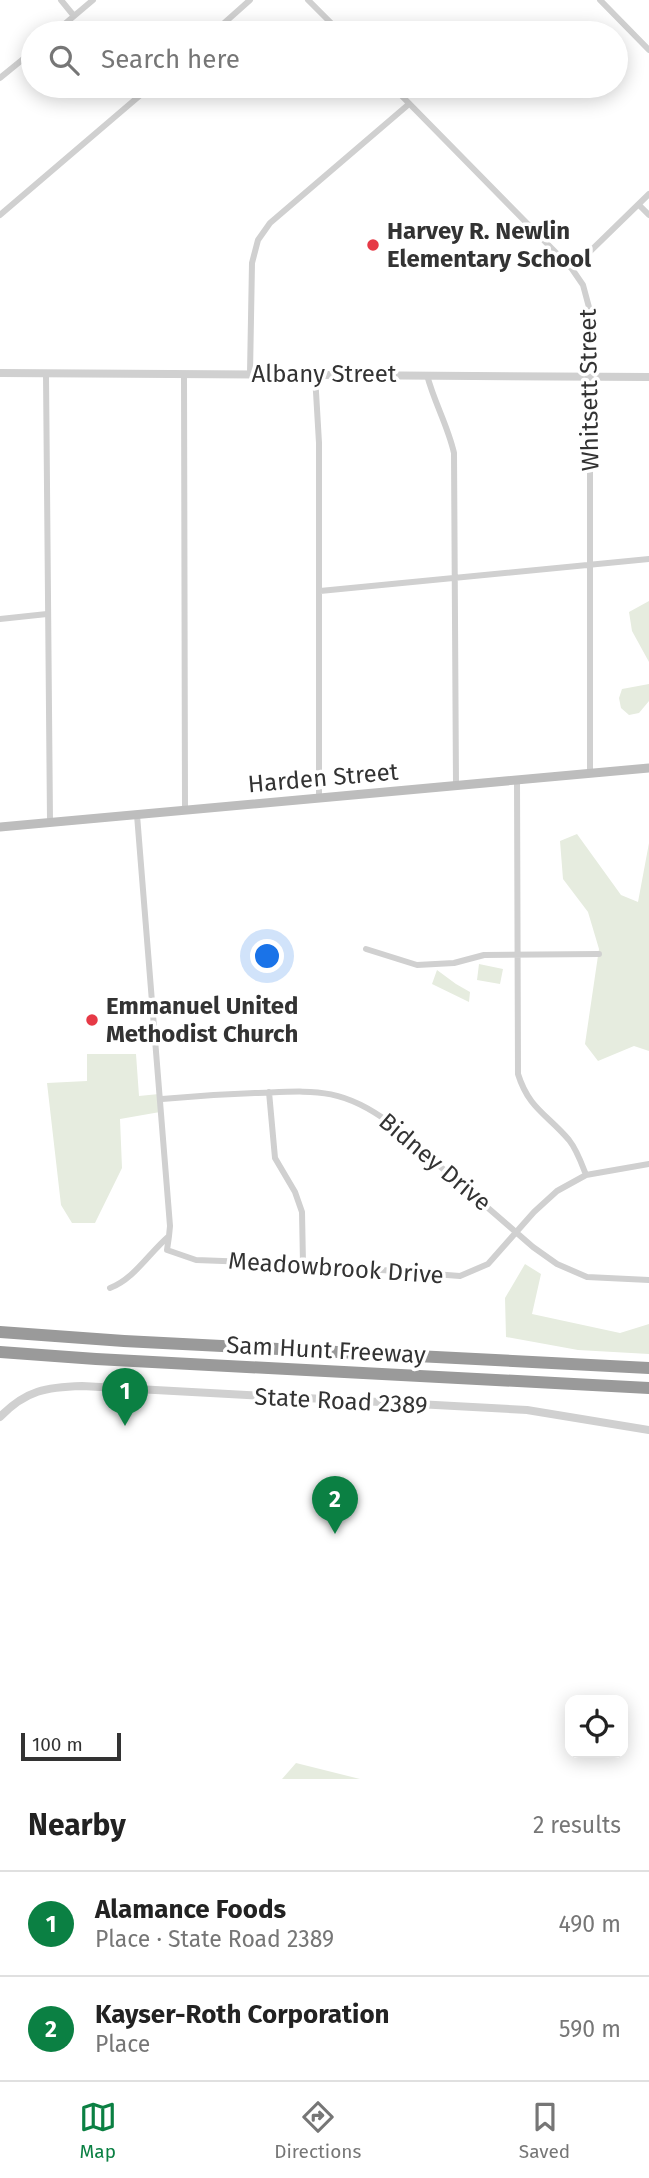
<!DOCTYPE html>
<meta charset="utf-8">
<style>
body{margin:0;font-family:"Fira Sans",sans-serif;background:#f6f6f6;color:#222}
.controls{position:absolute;right:21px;bottom:21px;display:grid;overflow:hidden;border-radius:14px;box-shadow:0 4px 18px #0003}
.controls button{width:63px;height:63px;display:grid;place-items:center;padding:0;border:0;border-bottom:2px solid #e0e0e0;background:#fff;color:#222;font:35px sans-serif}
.scale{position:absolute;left:21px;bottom:18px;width:100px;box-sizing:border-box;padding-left:7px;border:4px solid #333;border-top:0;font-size:19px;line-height:24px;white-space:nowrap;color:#333;-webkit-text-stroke:5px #fff;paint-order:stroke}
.you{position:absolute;left:268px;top:957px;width:24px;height:24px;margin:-18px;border:5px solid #fff;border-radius:50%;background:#1a73e8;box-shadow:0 0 0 10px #1a73e833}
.badge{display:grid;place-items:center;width:46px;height:46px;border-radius:50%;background:#0b8043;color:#fff;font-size:23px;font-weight:700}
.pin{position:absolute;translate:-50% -58px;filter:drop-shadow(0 2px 4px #0008)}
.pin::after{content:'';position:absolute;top:37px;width:24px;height:21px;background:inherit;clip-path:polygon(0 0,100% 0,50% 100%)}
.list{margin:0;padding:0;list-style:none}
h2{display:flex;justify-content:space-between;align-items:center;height:91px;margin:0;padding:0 28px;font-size:30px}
h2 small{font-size:23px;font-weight:400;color:#767676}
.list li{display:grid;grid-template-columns:46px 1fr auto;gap:21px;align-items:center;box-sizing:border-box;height:105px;padding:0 28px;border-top:2px solid #e0e0e0}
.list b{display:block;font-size:26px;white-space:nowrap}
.list p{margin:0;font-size:23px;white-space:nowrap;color:#767676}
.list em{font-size:23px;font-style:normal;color:#767676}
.icon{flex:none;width:38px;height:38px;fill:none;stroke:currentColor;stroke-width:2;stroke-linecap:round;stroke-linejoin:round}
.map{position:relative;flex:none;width:649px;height:1779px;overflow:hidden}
.search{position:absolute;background:#fff;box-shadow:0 4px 18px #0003;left:21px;right:21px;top:21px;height:77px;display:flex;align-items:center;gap:18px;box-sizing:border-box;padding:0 24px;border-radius:38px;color:#767676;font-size:26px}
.sheet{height:301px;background:#fff}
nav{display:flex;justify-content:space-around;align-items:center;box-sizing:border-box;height:98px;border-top:2px solid #e0e0e0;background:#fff;font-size:19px;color:#767676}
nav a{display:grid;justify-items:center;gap:4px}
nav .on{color:#0b8043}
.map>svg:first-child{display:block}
.green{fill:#e6ecdf}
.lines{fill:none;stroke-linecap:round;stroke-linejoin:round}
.minor{stroke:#d0d0d0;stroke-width:6}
.tertiary{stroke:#d0d0d0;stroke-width:8}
.secondary{stroke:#bdbdbd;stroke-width:9}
.motorway{stroke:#9a9a9a;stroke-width:12}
.poi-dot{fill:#e63946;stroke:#fff;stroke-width:2.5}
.labels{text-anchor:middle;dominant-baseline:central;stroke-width:7;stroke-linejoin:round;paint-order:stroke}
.poi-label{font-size:24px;font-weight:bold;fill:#333;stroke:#fff;text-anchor:start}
.street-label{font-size:24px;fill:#333;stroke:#fff}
</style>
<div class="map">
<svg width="649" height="1779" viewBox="0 0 649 1779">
<rect width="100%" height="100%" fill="#fff"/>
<!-- green -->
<path class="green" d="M649,601v61l-17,-31 -3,-19z
M649,684v17l-10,12 -10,2 -8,-7 -2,-10 3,-9z
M577,834l44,61 17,7 11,-59v208l-15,-5 -36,15 -13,-17 14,-95 -11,-37 -25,-33 -3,-38z
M479,964l24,5 -3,15 -23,-4z
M437,970l19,14 14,8 -1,10 -37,-18z
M87,1054h49l3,42 20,-2 1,18 -40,7 2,49 -27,55h-23l-11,-18 -14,-122 40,-2z
M525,1264l16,10 -9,40 88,19 29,-9v30l-71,-4 -72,-13 -1,-39z
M296,1763l64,16h-78z"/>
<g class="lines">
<!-- minor -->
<path class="minor" d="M61,0l13,16
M308,0l33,33
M600,0l49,50
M54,33l39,-33
M213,33l37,-33
M0,78l33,-27
M392,86l180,183 11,16 7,26v462
M639,205l10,10
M0,215l151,-129
M572,269l77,-75
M250,373l2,-110 6,-23 12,-17 139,-119
M46,374l4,447
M184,374l1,435
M315,375l4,68v354
M427,375c7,27 21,51 27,78l2,332
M320,591l329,-32
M0,619l47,-5
M517,780l1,294c11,35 29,40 51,66 8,10 12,22 17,35
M366,949l51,16 37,-2 30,-8 115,-1
M269,1092l6,66 20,34 7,20 1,52
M162,1099c31,-3 62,-5 93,-6 58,-2 85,-7 135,30l143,124 24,17 30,13 62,3
M169,1236l-2,14 29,10 107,4 157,12 28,-12 46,-52 23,-21 29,-16 63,-11
M110,1288c24,-9 39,-35 59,-52l1,-10 -33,-411"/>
<!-- tertiary -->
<path class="tertiary" d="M0,373l649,4
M0,1417c26,-27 47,-30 82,-31l445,24 122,20"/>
<!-- secondary -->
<path class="secondary" d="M0,827l649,-59"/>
<!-- motorway -->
<path class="motorway" d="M0,1332l124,9 525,27
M0,1352l96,7 553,29"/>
</g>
<!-- markers -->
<g class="poi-dot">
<circle cx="373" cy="245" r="7"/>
<circle cx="92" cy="1020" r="7"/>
</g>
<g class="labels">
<!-- poi labels -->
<g class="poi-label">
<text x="387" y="231">Harvey R. Newlin<tspan x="387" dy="28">Elementary School</tspan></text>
<text x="106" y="1006">Emmanuel United<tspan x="106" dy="28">Methodist Church</tspan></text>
</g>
<!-- street labels -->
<g class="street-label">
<text x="324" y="374">Albany Street</text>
<text transform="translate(589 390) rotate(-91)">Whitsett Street</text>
<text transform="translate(323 778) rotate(-5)">Harden Street</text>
<text transform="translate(435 1162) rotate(40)">Bidney Drive</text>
<text transform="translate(336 1268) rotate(4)">Meadowbrook Drive</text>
<text transform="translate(326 1350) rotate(3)">Sam Hunt Freeway</text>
<text transform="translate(341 1401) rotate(3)">State Road 2389</text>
</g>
</g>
</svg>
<div class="controls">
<button><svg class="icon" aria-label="locate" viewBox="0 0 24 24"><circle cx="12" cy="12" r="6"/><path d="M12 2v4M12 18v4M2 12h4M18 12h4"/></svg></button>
</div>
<div class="scale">100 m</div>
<div class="you"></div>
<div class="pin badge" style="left:125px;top:1426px">1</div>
<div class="pin badge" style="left:335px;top:1534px">2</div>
<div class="search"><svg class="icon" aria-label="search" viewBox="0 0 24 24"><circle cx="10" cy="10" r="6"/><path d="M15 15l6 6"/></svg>Search here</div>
</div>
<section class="sheet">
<h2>Nearby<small>2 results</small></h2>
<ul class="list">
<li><span class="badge">1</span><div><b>Alamance Foods</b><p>Place · State Road 2389</p></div><em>490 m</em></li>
<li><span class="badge">2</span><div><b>Kayser-Roth Corporation</b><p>Place</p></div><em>590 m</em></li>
</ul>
</section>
<nav>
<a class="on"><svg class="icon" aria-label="map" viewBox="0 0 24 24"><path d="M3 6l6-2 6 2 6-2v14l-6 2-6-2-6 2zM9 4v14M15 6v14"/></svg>Map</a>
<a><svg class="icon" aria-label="directions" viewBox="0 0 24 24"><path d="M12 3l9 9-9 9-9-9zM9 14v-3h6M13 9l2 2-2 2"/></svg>Directions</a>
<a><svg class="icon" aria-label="saved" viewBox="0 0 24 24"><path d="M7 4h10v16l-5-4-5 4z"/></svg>Saved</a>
</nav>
